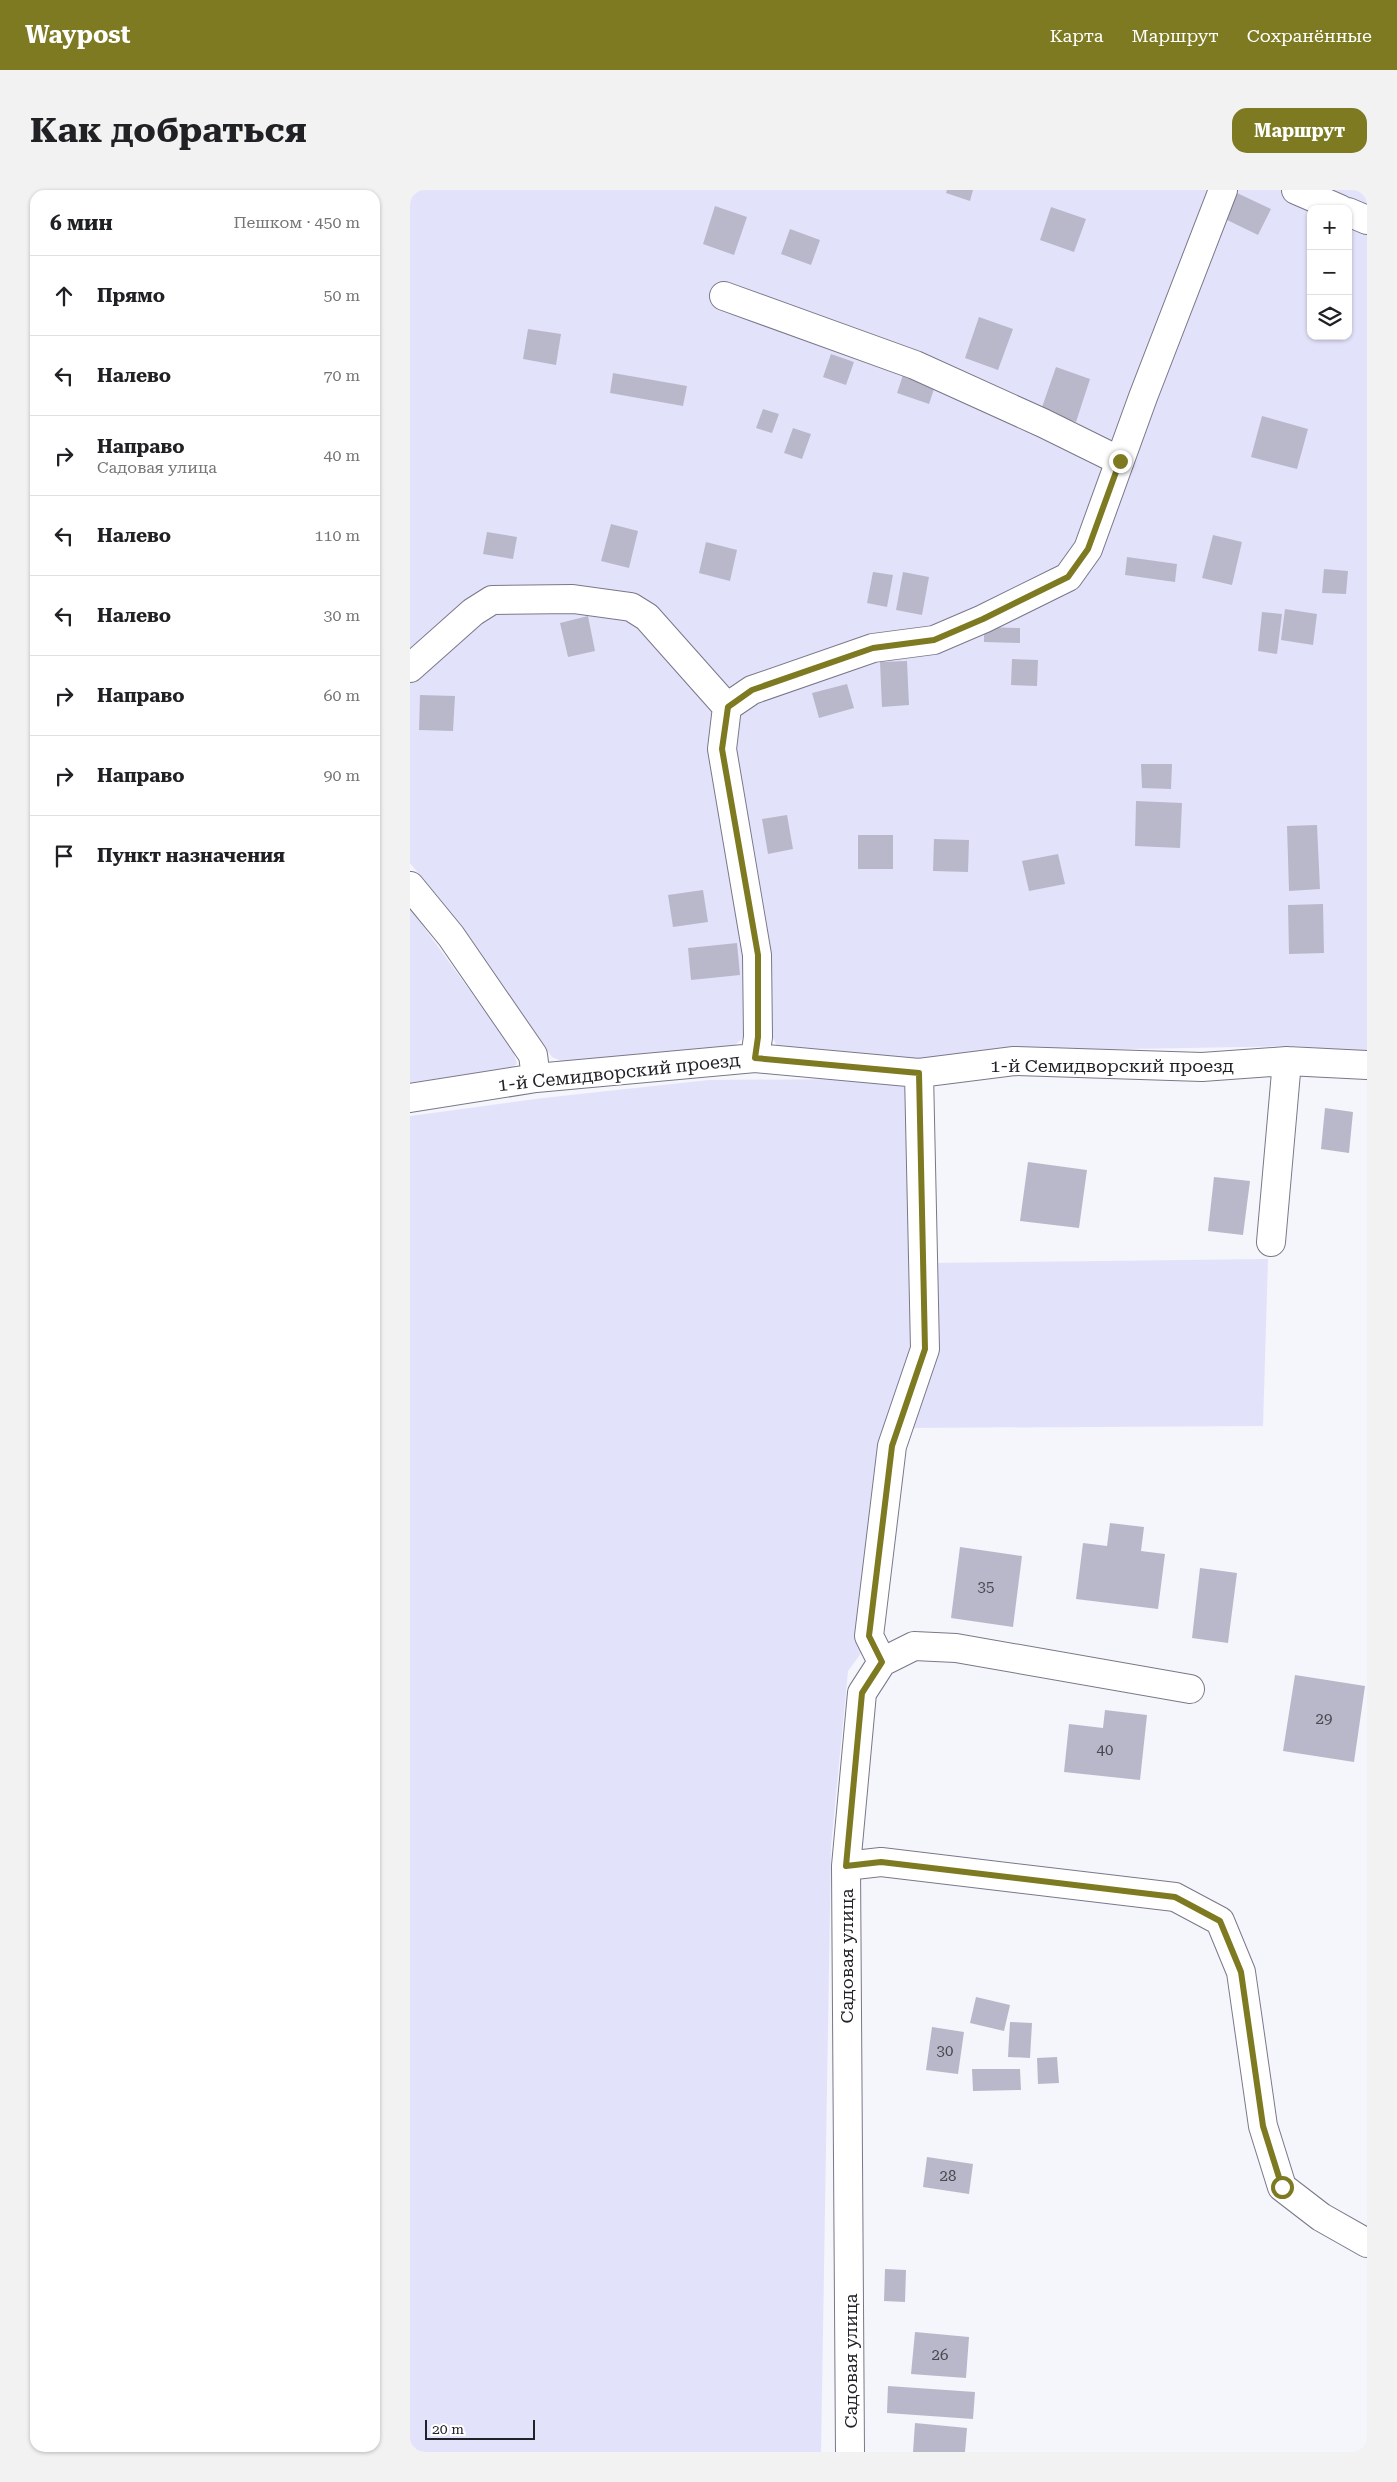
<!DOCTYPE html>
<html lang="ru">
<meta charset="utf-8">
<style>
body{margin:0;font-family:"Roboto Serif",serif;background:#f2f2f2;color:#202124}
.controls{position:absolute;right:15px;top:15px;display:grid;overflow:hidden;border-radius:10px;box-shadow:0 1px 4px #0004}
.controls button{width:45px;height:45px;display:grid;place-items:center;padding:0;border:0;border-bottom:1px solid #e0e0e0;background:#fff;color:#202124;font:25px sans-serif}
.scale{position:absolute;left:15px;bottom:12px;width:110px;box-sizing:border-box;padding-left:5px;border:2px solid #222229;border-top:0;font-size:14px;line-height:18px;white-space:nowrap;color:#222229;-webkit-text-stroke:4px #fff;paint-order:stroke}
.stop{position:absolute;width:15px;height:15px;margin:-11px;border:4px solid #7d7a21;border-radius:50%;background:#fff}
.stop.end{background:#7d7a21;border-color:#fff;box-shadow:0 1px 5px #0008}
.list{margin:0;padding:0;list-style:none}
h2{display:flex;justify-content:space-between;align-items:center;height:65px;margin:0;padding:0 20px;font-size:21px}
h2 small{font-size:16px;font-weight:400;color:#757577}
.list li{display:grid;grid-template-columns:32px 1fr auto;gap:15px;align-items:center;box-sizing:border-box;height:80px;padding:0 20px;border-top:1px solid #e0e0e0}
.list b{display:block;font-size:19px;white-space:nowrap}
.list p{margin:0;font-size:16px;white-space:nowrap;color:#757577}
.list em{font-size:16px;font-style:normal;color:#757577}
.icon{flex:none;width:28px;height:28px;fill:none;stroke:currentColor;stroke-width:2;stroke-linecap:round;stroke-linejoin:round}
.map{position:relative;flex:none;width:957px;height:2262px;overflow:hidden;border-radius:15px}
header{display:flex;align-items:center;gap:30px;box-sizing:border-box;height:70px;padding:0 25px;background:#7d7a21;color:#fff}
header strong{font-size:24px}
nav{display:flex;gap:28px;margin-inline-start:auto;font-size:18px}
.intro{display:flex;align-items:center;justify-content:space-between;box-sizing:border-box;height:120px;padding:0 30px}
h1{margin:0;font-size:35px}
.button{padding:12px 22px;border-radius:15px;background:#7d7a21;color:#fff;font-size:18px;font-weight:700}
main{display:flex;gap:30px;padding:0 30px}
aside{flex:1;background:#fff;border-radius:15px;box-shadow:0 1px 4px #0004}
.map>svg:first-child{display:block}
.green{fill:#e3e2fb;fill-rule:evenodd}
.building{fill:#b9b8ca}
.lines{fill:none;stroke-linecap:round;stroke-linejoin:round}
.minor-casing{stroke:#797889;stroke-width:30}
.minor{stroke:#fff;stroke-width:28}
.route{stroke:#7d7a21;stroke-width:6}
.labels{text-anchor:middle;dominant-baseline:central;stroke-width:4;stroke-linejoin:round;paint-order:stroke}
.number-label{font-size:15px;fill:#484851}
.street-label{font-size:18px;fill:#222229;stroke:#fff}
</style>
<header>
<strong>Waypost</strong>
<nav><a>Карта</a><a>Маршрут</a><a>Сохранённые</a></nav>
</header>
<div class="intro"><h1>Как добраться</h1><a class="button">Маршрут</a></div>
<main>
<aside>
<h2>6 мин<small>Пешком · 450 m</small></h2>
<ul class="list">
<li><svg class="icon" aria-label="ahead" viewBox="0 0 24 24"><path d="M12 20V5M6 11l6-6 6 6"/></svg><div><b>Прямо</b></div><em>50 m</em></li>
<li><svg class="icon" aria-label="left" viewBox="0 0 24 24"><path d="M17 20v-9H6M10 6l-5 5 5 5"/></svg><div><b>Налево</b></div><em>70 m</em></li>
<li><svg class="icon" aria-label="right" viewBox="0 0 24 24"><path d="M7 20v-9h11M14 6l5 5-5 5"/></svg><div><b>Направо</b><p>Садовая улица</p></div><em>40 m</em></li>
<li><svg class="icon" aria-label="left" viewBox="0 0 24 24"><path d="M17 20v-9H6M10 6l-5 5 5 5"/></svg><div><b>Налево</b></div><em>110 m</em></li>
<li><svg class="icon" aria-label="left" viewBox="0 0 24 24"><path d="M17 20v-9H6M10 6l-5 5 5 5"/></svg><div><b>Налево</b></div><em>30 m</em></li>
<li><svg class="icon" aria-label="right" viewBox="0 0 24 24"><path d="M7 20v-9h11M14 6l5 5-5 5"/></svg><div><b>Направо</b></div><em>60 m</em></li>
<li><svg class="icon" aria-label="right" viewBox="0 0 24 24"><path d="M7 20v-9h11M14 6l5 5-5 5"/></svg><div><b>Направо</b></div><em>90 m</em></li>
<li><svg class="icon" aria-label="arrive" viewBox="0 0 24 24"><path d="M6 21V4h12l-3 4 3 4H6"/></svg><div><b>Пункт назначения</b></div></li>
</ul>
</aside>
<div class="map">
<svg width="957" height="2262" viewBox="0 0 957 2262">
<rect width="100%" height="100%" fill="#f5f5fc"/>
<!-- green -->
<path class="green" d="M0,0h804l-134,358 -21,25 -132,57 -61,9 -135,48 -19,-2 -60,-73 -80,-23 -90,1 -16,12 -56,54z
M824,0h133v863l-70,-7 -279,5 -95,8 -132,-7 -14,-6 -6,-12 -40,-305 9,-18 19,-15 316,-112zM901,19h37v127h-37z
M86,423h128l18,14 66,75 7,15 39,237 -3,70 -8,14 -15,13 -164,11 -12,-5 -90,-129 -52,-65v-184l71,-59z
M0,718l103,142 4,14 -15,9 -92,11z
M442,889l54,7 23,177 339,-4 -5,167 -359,2 -29,206 -27,37 -17,176 -10,605h-411v-1336l133,-18 166,-18z"/>
<!-- building -->
<path class="building" d="M537,0h26l-3,11 -24,-8z
M827,3l34,16 -13,26 -33,-16z
M305,16l32,11 -13,38 -31,-11z
M641,17l35,12 -12,33 -34,-12z
M380,39l30,11 -9,25 -30,-11z
M569,127l34,12 -15,41 -33,-12z
M118,139l33,5 -5,31 -33,-6z
M421,164l23,8 -8,23 -23,-8z
M646,177l34,12 -14,43 -35,-12z
M203,183l74,13 -4,20 -73,-13z
M493,185l32,11 -6,18 -32,-11z
M353,219l16,5 -7,19 -16,-5z
M852,226l46,13 -11,40 -46,-12z
M383,238l18,6 -9,25 -18,-6z
M201,334l27,7 -9,37 -28,-7z
M77,342l30,5 -4,22 -30,-5z
M803,345l29,7 -10,43 -30,-7z
M296,352l31,8 -7,31 -31,-8z
M717,367l50,7 -2,18 -50,-7z
M914,379l24,2 -2,23 -24,-1z
M463,382l20,3 -6,32 -20,-4z
M493,382l26,5 -7,38 -26,-5z
M875,419l32,5 -4,31 -32,-5z
M852,422l20,2 -5,40 -19,-3z
M178,426l7,35 -27,6 -8,-34z
M574,437l36,1v15l-36,-1z
M602,469l26,1 -1,26 -26,-1z
M497,471l2,44 -27,2 -2,-45z
M437,494l7,24 -35,10 -7,-25z
M10,505l35,1 -2,35 -34,-1z
M731,574h31l-1,25 -29,-1z
M726,611l46,2 -2,45 -45,-2z
M377,625l6,34 -25,5 -6,-35z
M907,635l3,64 -31,2 -2,-65z
M448,645h35v34h-35z
M524,649l35,1 -1,32 -35,-1z
M648,664l7,30 -36,7 -7,-30z
M293,700l5,32 -35,5 -5,-32z
M913,714l1,49 -35,1 -1,-49z
M327,753l3,32 -49,5 -3,-32z
M915,918l28,4 -4,41 -28,-4z
M618,972l59,8 -8,58 -59,-7z
M804,987l36,4 -7,54 -35,-4z
M700,1333l34,4 -3,24 24,3 -7,55 -82,-10 7,-56 24,3z
M550,1357l62,9 -9,71 -62,-9z
M790,1378l37,5 -9,70 -36,-5z
M885,1485l70,11 -11,76 -71,-11z
M695,1520l42,5 -7,65 -76,-8 5,-48 34,4z
M566,1807l34,8 -6,26 -34,-8z
M600,1832l22,1 -2,35 -22,-1z
M522,1837l32,5 -6,42 -32,-4z
M647,1867l2,26 -21,1 -1,-26z
M562,1879h48l1,21 -48,1z
M517,1967l46,7 -4,30 -46,-7z
M475,2079l21,1 -1,32 -21,-1z
M505,2142l54,5 -3,41 -55,-4z
M478,2196l87,6 -2,27 -86,-6z
M505,2233l52,5 -2,24h-52z"/>
<g class="lines">
<!-- minor casing -->
<g class="minor-casing">
<path id="minor" d="M886,0l44,19
M938,22l19,8
M314,106l191,69 128,58 77,38
M0,478l63,-56 19,-12 81,-1 58,8 16,10 80,90 -5,42 35,206 1,82 -3,21
M317,517l25,-17 121,-42 61,-8 49,-21 85,-42 20,-28 55,-152 80,-207
M0,696l41,50 82,119 3,23
M0,908l126,-20 219,-20 164,15 95,-12 188,6 85,-6 80,4
M861,1052l16,-181
M472,1472l-13,-26 23,-190 33,-97 -6,-276
M436,1676l35,-4 294,35 45,24 21,51 22,154 19,61 39,30 46,26
M440,2262l-4,-586 16,-173 20,-31 32,-16 42,2 234,41"/>
</g>
<!-- minor -->
<use href="#minor" class="minor"/>
</g>
<g class="lines">
<!-- route -->
<path class="route" d="M710,271l-32,88 -20,28 -85,42 -49,21 -61,8 -121,42 -24,17 -6,42 36,206v82l-3,21 164,15 6,276 -33,97 -23,190 13,26 -20,31 -16,173 35,-4 294,35 45,24 21,51 22,154 19,61"/>
</g>
<g class="labels">
<!-- number labels -->
<g class="number-label">
<text x="576" y="1397">35</text>
<text x="914" y="1529">29</text>
<text x="695" y="1560">40</text>
<text x="535" y="1861">30</text>
<text x="538" y="1986">28</text>
<text x="530" y="2165">26</text>
</g>
<!-- street labels -->
<g class="street-label">
<text x="702" y="875">1-й Семидворский проезд</text>
<text transform="translate(209 882) rotate(-6)">1-й Семидворский проезд</text>
<text transform="translate(436 1766) rotate(-90)">Садовая улица</text>
<text transform="translate(440 2171) rotate(-90)">Садовая улица</text>
</g>
</g>
</svg>
<div class="controls">
<button>+</button>
<button>−</button>
<button><svg class="icon" aria-label="layers" viewBox="0 0 24 24"><path d="M12 4l9 5-9 5-9-5zM3 14l9 5 9-5"/></svg></button>
</div>
<div class="scale">20 m</div>
<div class="stop" style="left:872px;top:1997px"></div>
<div class="stop end" style="left:710px;top:271px"></div>
</div>
</main>
